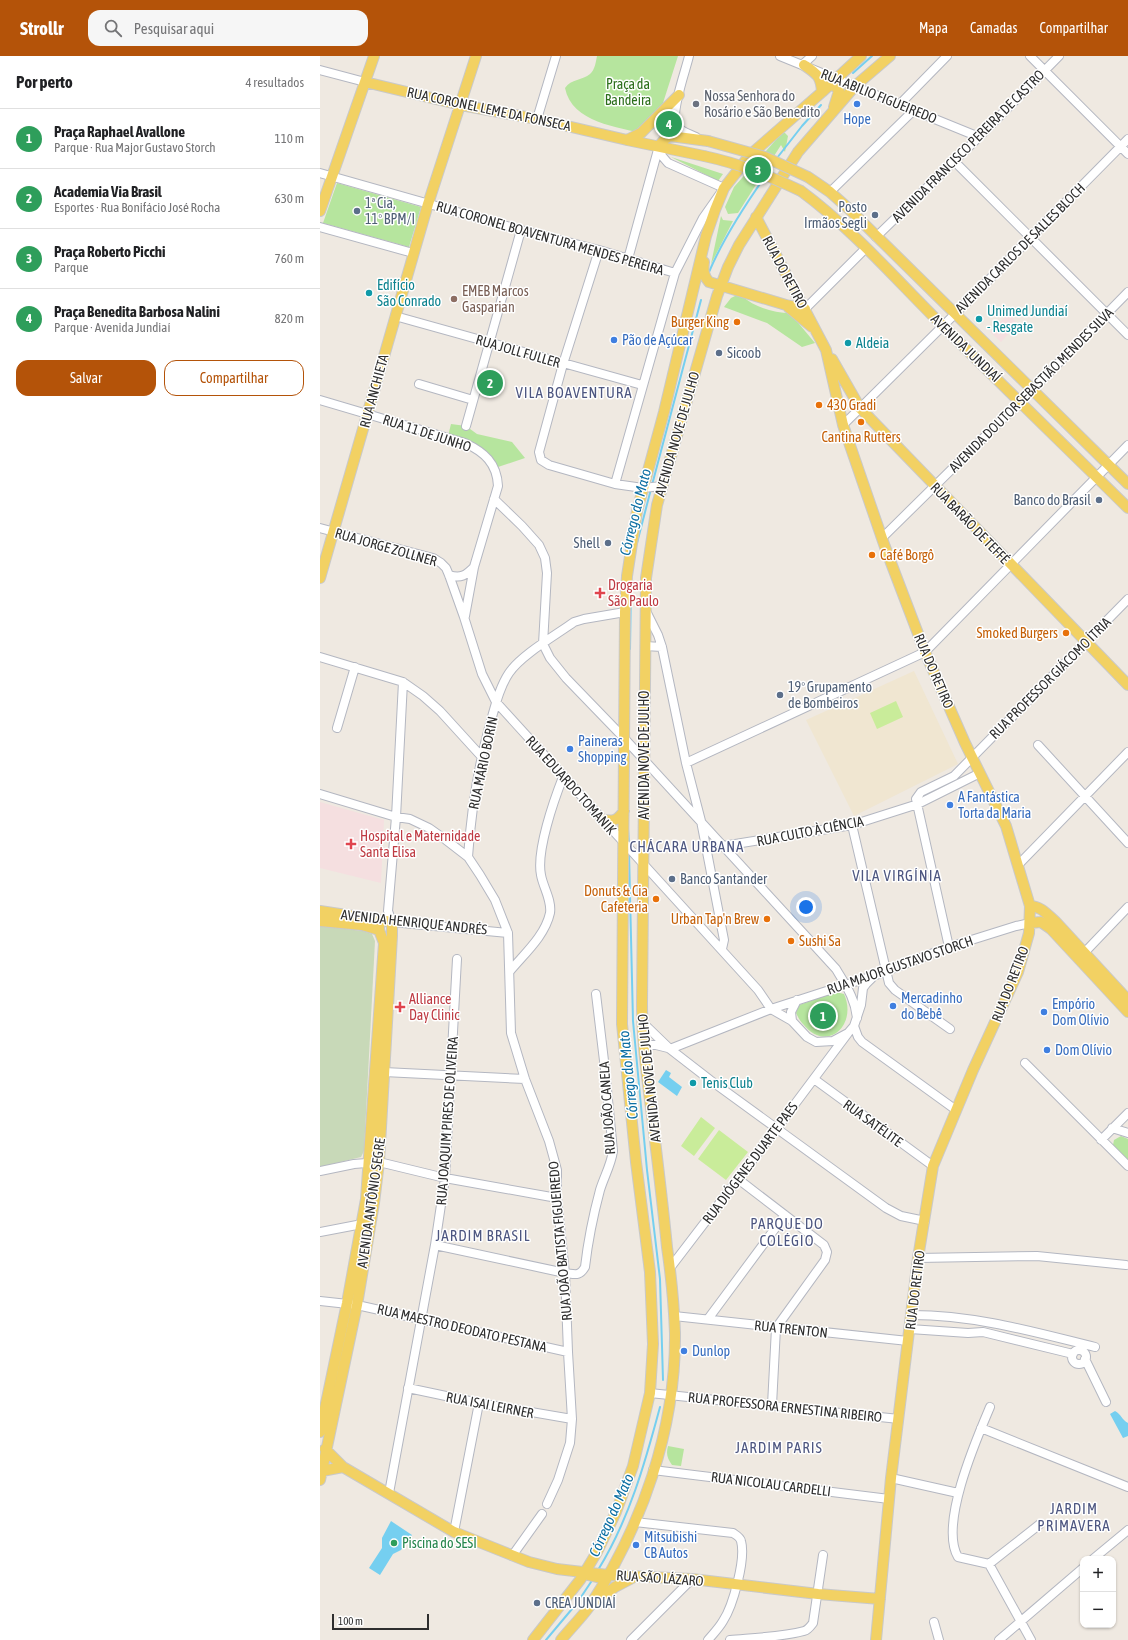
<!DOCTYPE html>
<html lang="pt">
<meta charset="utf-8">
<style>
body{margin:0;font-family:"Asap Condensed",sans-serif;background:#f6f6f6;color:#202124}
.controls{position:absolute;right:12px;bottom:12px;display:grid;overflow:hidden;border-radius:8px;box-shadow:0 1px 3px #0004}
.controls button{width:36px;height:36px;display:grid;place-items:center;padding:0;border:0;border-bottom:1px solid #e0e0e0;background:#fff;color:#202124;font:20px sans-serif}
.scale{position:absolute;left:12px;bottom:10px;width:97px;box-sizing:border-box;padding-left:4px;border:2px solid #2e2e2e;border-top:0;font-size:11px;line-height:14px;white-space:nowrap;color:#2e2e2e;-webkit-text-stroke:3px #fff;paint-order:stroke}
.you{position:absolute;left:486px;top:851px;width:14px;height:14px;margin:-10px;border:3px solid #fff;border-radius:50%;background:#1a73e8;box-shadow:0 0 0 6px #1a73e833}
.badge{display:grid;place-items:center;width:26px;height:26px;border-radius:50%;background:#b45309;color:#fff;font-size:13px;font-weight:700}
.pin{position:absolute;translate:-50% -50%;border:2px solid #fff;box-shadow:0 1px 4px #0006}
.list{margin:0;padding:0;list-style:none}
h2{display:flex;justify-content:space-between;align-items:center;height:52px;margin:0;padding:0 16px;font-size:17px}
h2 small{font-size:13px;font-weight:400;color:#757577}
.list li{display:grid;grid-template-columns:26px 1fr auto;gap:12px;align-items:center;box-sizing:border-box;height:60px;padding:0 16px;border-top:1px solid #e0e0e0}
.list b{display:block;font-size:15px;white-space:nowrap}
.list p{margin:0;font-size:13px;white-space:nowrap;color:#757577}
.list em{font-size:13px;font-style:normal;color:#757577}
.actions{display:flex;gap:8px;padding:12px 16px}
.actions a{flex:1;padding:9px 0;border:1px solid #b45309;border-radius:12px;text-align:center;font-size:14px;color:#b45309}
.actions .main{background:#b45309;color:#fff}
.icon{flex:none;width:22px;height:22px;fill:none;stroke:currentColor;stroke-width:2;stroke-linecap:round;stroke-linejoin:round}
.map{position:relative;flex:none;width:808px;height:1584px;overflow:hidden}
header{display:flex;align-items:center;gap:24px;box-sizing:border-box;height:56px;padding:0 20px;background:#b45309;color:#fff}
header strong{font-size:19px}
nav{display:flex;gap:22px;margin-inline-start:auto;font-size:14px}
.search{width:280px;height:36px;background:#f6f6f6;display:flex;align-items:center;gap:10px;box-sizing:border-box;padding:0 14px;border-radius:12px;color:#757577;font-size:15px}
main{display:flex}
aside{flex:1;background:#fff}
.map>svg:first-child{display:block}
.education{fill:#f0e6d1}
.medical{fill:#f5dfe0}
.green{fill:#b6e59e}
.cemetery{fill:#c8d9b8}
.pitch{fill:#c9ec9a}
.water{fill:#75cff0}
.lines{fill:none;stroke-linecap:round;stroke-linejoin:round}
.stream{stroke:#75cff0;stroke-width:2}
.minor-casing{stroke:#b4b7c1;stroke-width:10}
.major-casing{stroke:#c9c9c9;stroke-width:12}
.minor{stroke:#fff;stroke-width:8}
.major{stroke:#f2d163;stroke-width:10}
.major-bridge-casing{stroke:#c9c9c9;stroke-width:12;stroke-linecap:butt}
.major-bridge{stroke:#f2d163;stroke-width:10}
.worship-dot{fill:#6b7280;stroke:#fff;stroke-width:1.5}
.shop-dot{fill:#3f7fe0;stroke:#fff;stroke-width:1.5}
.service-dot{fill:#5c6f8a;stroke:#fff;stroke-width:1.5}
.culture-dot{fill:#0f9aa8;stroke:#fff;stroke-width:1.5}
.education-dot{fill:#8d6e63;stroke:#fff;stroke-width:1.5}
.food-dot{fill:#e8710a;stroke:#fff;stroke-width:1.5}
.health-dot{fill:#e0444e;stroke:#fff;stroke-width:1.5}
.leisure-dot{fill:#2e9e5b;stroke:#fff;stroke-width:1.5}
.labels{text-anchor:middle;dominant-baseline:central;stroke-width:3;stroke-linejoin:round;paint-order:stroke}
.park-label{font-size:14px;fill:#2c6e1b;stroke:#fff}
.worship-label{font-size:14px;fill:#5b616d;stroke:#fff;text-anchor:start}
.street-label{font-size:14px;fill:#2e2e2e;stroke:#fff}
.shop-label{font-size:14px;fill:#366cbe;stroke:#fff;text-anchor:start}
.service-label{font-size:14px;fill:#4e5e75;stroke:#fff;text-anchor:start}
.culture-label{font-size:14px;fill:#0d838f;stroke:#fff;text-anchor:start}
.education-label{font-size:14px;fill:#785e54;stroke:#fff;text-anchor:start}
.food-label{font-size:14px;fill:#c56008;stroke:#fff;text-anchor:end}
.health-label{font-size:14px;fill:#be3a42;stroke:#fff;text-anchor:start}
.leisure-label{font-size:14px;fill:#27864d;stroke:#fff;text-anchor:start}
.neighbourhood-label{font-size:15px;letter-spacing:1px;fill:#4d5680;stroke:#fff}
.water-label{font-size:15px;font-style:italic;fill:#0d6fa3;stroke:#fff}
</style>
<header>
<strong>Strollr</strong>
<div class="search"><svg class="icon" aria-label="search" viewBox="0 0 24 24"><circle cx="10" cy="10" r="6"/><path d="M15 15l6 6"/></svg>Pesquisar aqui</div>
<nav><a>Mapa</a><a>Camadas</a><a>Compartilhar</a></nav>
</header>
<main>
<aside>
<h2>Por perto<small>4 resultados</small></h2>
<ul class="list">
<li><span class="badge" style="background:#2e9e5b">1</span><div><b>Praça Raphael Avallone</b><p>Parque · Rua Major Gustavo Storch</p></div><em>110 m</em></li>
<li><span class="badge" style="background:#2e9e5b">2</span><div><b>Academia Via Brasil</b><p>Esportes · Rua Bonifácio José Rocha</p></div><em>630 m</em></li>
<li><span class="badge" style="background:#2e9e5b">3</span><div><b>Praça Roberto Picchi</b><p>Parque</p></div><em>760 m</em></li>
<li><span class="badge" style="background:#2e9e5b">4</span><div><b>Praça Benedita Barbosa Nalini</b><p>Parque · Avenida Jundiaí</p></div><em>820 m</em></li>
</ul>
<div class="actions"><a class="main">Salvar</a><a>Compartilhar</a></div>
</aside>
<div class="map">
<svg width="808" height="1584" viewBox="0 0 808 1584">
<rect width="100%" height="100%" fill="#efe9e1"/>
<!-- education -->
<path class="education" d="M594,615l44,93 -104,52 -48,-96z"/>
<!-- medical -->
<path class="medical" d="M688,258l10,10 -17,18 -11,-10z
M0,746l64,18 -3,63 -61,-15z"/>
<!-- green -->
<path class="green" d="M277,0h81l-23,72 -9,6c-28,-7 -74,-11 -81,-46 6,-9 18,-8 25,-14 5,-4 6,-13 7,-18z
M360,55l-4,21 -13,5 -6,-4 6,-17z
M462,77h3l3,3 -3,16 -4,-7 -43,68 -10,1 -3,-7 9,-20z
M351,101l52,17 -5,7z
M17,127l84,24 -12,40 -86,-24z
M401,160l2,4 10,1 -22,43z
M415,240h7c12,11 32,17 48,17l25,30 -13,4 -35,-24 -43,-16 7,-9z
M131,368l15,2 11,8 35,8 13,16 -27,9 -22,-23 -28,-8z
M516,936l8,2c14,31 -17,60 -41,30 -3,-3 -5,-7 -7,-11l3,-8z
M801,1080l7,3v22l-15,-16 1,-5z
M348,1390l16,3 -3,17 -9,-1c-5,-7 -6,-11 -4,-19z"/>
<!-- cemetery -->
<path class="cemetery" d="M0,870l43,5 9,3 3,7 -11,210 -3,6 -41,10z"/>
<!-- pitch -->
<path class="pitch" d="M576,645l7,16 -26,12 -7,-16z
M381,1061l14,11 -21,28 -13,-10z
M399,1074l29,22 -22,28 -28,-21z"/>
<!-- water -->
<path class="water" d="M346,1014l5,3 -2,4 13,10 -5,9 -19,-14z
M795,1355c6,3 7,9 13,12v13l-5,2 -13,-24z
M71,1465l21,14 -11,15 -8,4 -13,21 -11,-7 13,-20v-10z"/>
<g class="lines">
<!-- stream -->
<path class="stream" d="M533,17l19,-17
M457,102l25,-32 19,-21
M447,117l6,-8
M389,216c14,-33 34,-64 55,-94
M332,429l49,-185
M317,487l14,-54
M310,593l1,-64
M308,773l1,15
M309,797l4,168 14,149 13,109 3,101
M278,1514c31,-50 47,-107 62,-163
M226,1584l31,-37 16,-24"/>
<!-- minor casing -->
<g class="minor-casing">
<path id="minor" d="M369,0c-3,14 -20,59 -12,70 4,6 13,8 19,11
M460,0l199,81
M710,0l98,98
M482,9l10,-9
M0,14l45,12
M580,48l47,-48
M217,63l19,-63
M634,105l174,174
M0,117l201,57 78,20 76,23
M510,136l84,-82
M0,171l93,26
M556,181l103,-100 80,-81
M279,194l-36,114 -24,88 2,8 8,5 66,19 28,4 19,-2
M308,203l31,-113
M485,253l61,-61
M75,260l247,69
M99,328l54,16
M0,344l145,43c19,9 32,20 33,43l-24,81 -9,49
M523,369l119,-118 166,-168
M146,370l55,-196
M295,428l60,-211 28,-55 21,-30 -56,-25 -6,-7 -3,-10
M174,443l28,27 17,19 6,13 2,15 -4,71 7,14 16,20 58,60 212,231c10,17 19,29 21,49
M0,472l113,30 8,5 5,5 3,7 15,42 18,57 14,28 262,288 13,19
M562,482l150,-148 96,-98
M129,519c12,4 17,0 25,-8
M326,555l12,24 4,12 24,116 15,58 23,119 -2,9
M325,590l17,1
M0,601l83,25 20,14 17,15 41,45
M83,626l-7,135 -8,94 4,11 116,11
M17,672l18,-61
M718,689l90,98
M366,707l239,-111 203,-207
M0,738l76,23 14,2 19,9 17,12 22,17 12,18 15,25 13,33 3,100 14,46 24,62 8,29v28l8,75 3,79 4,67 -2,24 -12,37 -11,24
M532,769l37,158 6,7 55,39
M403,790l129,-21 66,-21 62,-31
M148,801c3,-45 10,-90 22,-133 5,-17 9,-36 19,-51 12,-18 47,-38 65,-51l10,-3 41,-7
M699,808l109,-112
M629,891l-33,-148 5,-7 33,-16 174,-177
M764,897l44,-46
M190,915c14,-17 35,-35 40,-58 2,-13 -7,-26 -9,-38 -5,-24 13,-75 22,-98
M451,953l21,12 15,16 9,5 17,-1 15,-8 6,-7 7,-21 2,-17 3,-4 6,-6
M472,965l-1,-9 6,-12
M322,966l28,27 40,31 176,128 15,8 24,5
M534,970l4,11 4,5 94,68
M323,989h13l12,3
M350,993l101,-40 105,-34 73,-28 67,-21 14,-3
M705,1007l103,103
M64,1016l141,7
M494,1023l119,87
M792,1072l16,5
M781,1084l27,-27
M0,1115l34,-7 25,-2 66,16 112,20
M418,1123l86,66 3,7 -2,8 -49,68 -4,77
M0,1176l42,-8
M115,1189l130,28c10,1 14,4 20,-6 3,-26 8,-51 15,-77 4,-13 11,-25 13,-39l-8,-82 -9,-75
M598,1202l119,-2 89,9
M350,1212l107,-140 71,-95
M0,1245l37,4 211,47
M592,1259c63,0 122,17 183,32
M354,1260l234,25
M388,1263l77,-104
M590,1273l58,4 15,-1 90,22
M752 1301a7 7 0 1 1 14 0a7 7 0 1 1-14 0Z
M765,1303l21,43
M88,1332l71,15 93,16
M330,1337l249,26
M670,1351c-14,33 -51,118 -32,150l31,7 42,76
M661,1372l147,59
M333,1414l236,29
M571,1422l67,15
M69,1437l46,-248 10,-67 12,-219
M315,1466l98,11c3,2 7,4 8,8 5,18 -8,65 -18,80 -4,7 -10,13 -15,19
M134,1476l25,-129
M192,1500l30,-42
M773,1503l35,-29
M669,1508l51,-40
M614,1566l5,18
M311,1584l61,-61
M410,1584c22,-2 52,-3 74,-9 4,-1 6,-4 9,-8l10,-68
M679,1584l84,-72"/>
</g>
<!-- major casing -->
<g class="major-casing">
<path id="major" d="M484,9c13,9 17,11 18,27
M45,26l96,23 76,14 90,21 77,16
M510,29l5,1 4,5 -5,16
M307,84l14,-7 38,-38
M339,90l6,-7 5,-3 38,5
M488,121l22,15 19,17 279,275
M481,135c50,37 92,85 136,129 63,63 127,125 191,188
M0,155l54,-155
M436,161l70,133 17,75 42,122 40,105 40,91 41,83 24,80 -1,27 -11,39 -45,98 -40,96 -15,92 -27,220 -15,162
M384,206c-1,8 -1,13 5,20l77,23 19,4
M468,251l24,20
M512,303l28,49 268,277
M0,522l108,-374 48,-148
M281,763c12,3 16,2 23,-8
M710,850c11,0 18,9 26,16l72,78
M0,855l72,11v14l-13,226 -5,41 -17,102 -37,175
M0,865l42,4 17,5
M710,867l11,-1 10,7 77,83
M0,1376l27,-129 19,-104 18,-256 -5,-13v-10
M5,1393l18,18 111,65 75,30 28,7 51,6 84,4 126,15 62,5
M0,1413l2,2 21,-4
M285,1523l-17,-4 -3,-3 12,-20 19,-40 17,-46 17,-73 3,-49 -3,-72 -14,-110 -14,-138 3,-412 2,-36 10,-65 27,-99 42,-176 9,-26 9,-22 26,-33 72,-63 39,-36
M271,1549l24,-18 19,-10
M213,1584l47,-60 5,-8
M241,1584c9,-11 20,-22 28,-33 53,-80 87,-178 86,-274 -1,-29 -4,-58 -8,-86 -4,-41 -9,-82 -14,-123 -5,-40 -11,-80 -11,-120l4,-426 11,-73 60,-209 11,-29 11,-22 59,-93 57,-66 35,-30"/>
</g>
<!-- minor -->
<use href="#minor" class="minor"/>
<!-- major -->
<use href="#major" class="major"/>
<!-- major-bridge casing -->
<g class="major-bridge-casing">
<path id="major-bridge" d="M388,85l57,16 43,20
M384,100c37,8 63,19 97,35"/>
</g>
<!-- major-bridge -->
<use href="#major-bridge" class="major-bridge"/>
</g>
<!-- markers -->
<circle class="worship-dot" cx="376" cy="48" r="4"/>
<g class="shop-dot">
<circle cx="537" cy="48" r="4"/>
<circle cx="294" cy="284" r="4"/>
<circle cx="250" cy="693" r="4"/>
<circle cx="630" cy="749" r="4"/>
<circle cx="573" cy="950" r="4"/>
<circle cx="724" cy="956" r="4"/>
<circle cx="727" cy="994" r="4"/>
<circle cx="364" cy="1295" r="4"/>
<circle cx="316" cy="1489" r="4"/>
</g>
<g class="service-dot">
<circle cx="37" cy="155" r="4"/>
<circle cx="555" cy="159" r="4"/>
<circle cx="399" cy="297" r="4"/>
<circle cx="779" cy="444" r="4"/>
<circle cx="288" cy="487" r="4"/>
<circle cx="460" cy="639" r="4"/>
<circle cx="352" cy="823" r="4"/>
<circle cx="217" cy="1547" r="4"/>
</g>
<g class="culture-dot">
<circle cx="49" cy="237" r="4"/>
<circle cx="659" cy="263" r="4"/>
<circle cx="528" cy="287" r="4"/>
<circle cx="373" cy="1027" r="4"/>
</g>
<circle class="education-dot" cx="134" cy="243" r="4"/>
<g class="food-dot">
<circle cx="417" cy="266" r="4"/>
<circle cx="499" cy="349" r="4"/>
<circle cx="541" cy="366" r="4"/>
<circle cx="552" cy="499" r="4"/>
<circle cx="746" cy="577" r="4"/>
<circle cx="336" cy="843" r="4"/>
<circle cx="447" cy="863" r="4"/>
<circle cx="471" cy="885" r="4"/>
</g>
<g class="health-dot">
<path d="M278 531h4v4h4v4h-4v4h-4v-4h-4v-4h4z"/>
<path d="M29 782h4v4h4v4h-4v4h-4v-4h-4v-4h4z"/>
<path d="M78 945h4v4h4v4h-4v4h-4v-4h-4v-4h4z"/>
</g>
<circle class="leisure-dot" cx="74" cy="1487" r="4"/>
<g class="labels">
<!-- park labels -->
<g class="park-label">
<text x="308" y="28">Praça da<tspan x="308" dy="16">Bandeira</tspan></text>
</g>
<!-- worship labels -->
<g class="worship-label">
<text x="384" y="40">Nossa Senhora do<tspan x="384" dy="16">Rosário e São Benedito</tspan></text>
</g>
<!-- street labels -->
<g class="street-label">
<text transform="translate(559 40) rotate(22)">RUA ABILIO FIGUEIREDO</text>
<text transform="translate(169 53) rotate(12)">RUA CORONEL LEME DA FONSECA</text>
<text transform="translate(648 90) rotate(-45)">AVENIDA FRANCISCO PEREIRA DE CASTRO</text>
<text transform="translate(230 182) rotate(16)">RUA CORONEL BOAVENTURA MENDES PEREIRA</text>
<text transform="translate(700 192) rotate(-45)">AVENIDA CARLOS DE SALLES BLOCH</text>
<text transform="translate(465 216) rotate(62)">RUA DO RETIRO</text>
<text transform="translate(646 292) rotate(44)">AVENIDA JUNDIAÍ</text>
<text transform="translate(198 295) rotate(16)">RUA JOLL FULLER</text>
<text transform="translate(711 334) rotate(-45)">AVENIDA DOUTOR SEBASTIÃO MENDES SILVA</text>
<text transform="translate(54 335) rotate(-75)">RUA ANCHIETA</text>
<text transform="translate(107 377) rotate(18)">RUA 11 DE JUNHO</text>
<text transform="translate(357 378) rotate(-74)">AVENIDA NOVE DE JULHO</text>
<text transform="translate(650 467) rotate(46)">RUA BARÃO DE TEFFÉ</text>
<text transform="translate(66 491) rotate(16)">RUA JORGE ZOLLNER</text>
<text transform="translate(614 615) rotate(67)">RUA DO RETIRO</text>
<text transform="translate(730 622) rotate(-45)">RUA PROFESSOR GIÁCOMO ÍTRIA</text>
<text transform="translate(324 699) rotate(-90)">AVENIDA NOVE DE JULHO</text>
<text transform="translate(163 707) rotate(-78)">RUA MÁRIO BORIN</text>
<text transform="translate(251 729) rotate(48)">RUA EDUARDO TOMANIK</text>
<text transform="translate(490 775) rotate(-11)">RUA CULTO À CIÊNCIA</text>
<text transform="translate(94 866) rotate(6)">AVENIDA HENRIQUE ANDRÉS</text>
<text transform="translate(580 909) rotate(-19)">RUA MAJOR GUSTAVO STORCH</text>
<text transform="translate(690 928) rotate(-69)">RUA DO RETIRO</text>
<text transform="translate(329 1022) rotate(-96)">AVENIDA NOVE DE JULHO</text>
<text transform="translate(287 1052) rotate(-94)">RUA JOÃO CANELA</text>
<text transform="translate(127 1065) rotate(-86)">RUA JOAQUIM PIRES DE OLIVEIRA</text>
<text transform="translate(553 1067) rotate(36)">RUA SATÉLITE</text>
<text transform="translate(430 1107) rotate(-53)">RUA DIÓGENES DUARTE PAES</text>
<text transform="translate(51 1147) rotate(-82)">AVENIDA ANTÔNIO SEGRE</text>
<text transform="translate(240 1185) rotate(-95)">RUA JOÃO BATISTA FIGUEIREDO</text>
<text transform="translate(595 1234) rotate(-83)">RUA DO RETIRO</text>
<text transform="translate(142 1272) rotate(13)">RUA MAESTRO DEODATO PESTANA</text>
<text transform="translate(471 1273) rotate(6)">RUA TRENTON</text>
<text transform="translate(170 1349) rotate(11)">RUA ISAI LEIRNER</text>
<text transform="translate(465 1351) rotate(6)">RUA PROFESSORA ERNESTINA RIBEIRO</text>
<text transform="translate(451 1428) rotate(7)">RUA NICOLAU CARDELLI</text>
<text transform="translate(340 1522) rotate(4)">RUA SÃO LÁZARO</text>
</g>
<!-- shop labels -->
<g class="shop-label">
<text x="537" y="63" text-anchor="middle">Hope</text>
<text x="302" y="284">Pão de Açúcar</text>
<text x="258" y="685">Paineras<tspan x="258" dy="16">Shopping</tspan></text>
<text x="638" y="741">A Fantástica<tspan x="638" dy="16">Torta da Maria</tspan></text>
<text x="581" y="942">Mercadinho<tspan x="581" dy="16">do Bebê</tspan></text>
<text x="732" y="948">Empório<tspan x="732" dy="16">Dom Olívio</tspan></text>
<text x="735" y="994">Dom Olívio</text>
<text x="372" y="1295">Dunlop</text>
<text x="324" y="1481">Mitsubishi<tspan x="324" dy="16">CB Autos</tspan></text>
</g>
<!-- service labels -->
<g class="service-label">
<text x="45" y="147">1ª Cia,<tspan x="45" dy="16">11º BPM/I</tspan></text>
<text x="547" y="151" text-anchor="end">Posto<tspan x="547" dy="16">Irmãos Segli</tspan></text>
<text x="407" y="297">Sicoob</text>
<text x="771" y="444" text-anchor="end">Banco do Brasil</text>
<text x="280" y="487" text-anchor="end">Shell</text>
<text x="468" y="631">19º Grupamento<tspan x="468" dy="16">de Bombeiros</tspan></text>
<text x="360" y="823">Banco Santander</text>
<text x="225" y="1547">CREA JUNDIAÍ</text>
</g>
<!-- culture labels -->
<g class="culture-label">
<text x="57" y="229">Edifício<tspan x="57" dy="16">São Conrado</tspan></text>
<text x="667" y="255">Unimed Jundiaí<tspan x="667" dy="16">- Resgate</tspan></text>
<text x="536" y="287">Aldeia</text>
<text x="381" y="1027">Tenis Club</text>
</g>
<!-- education labels -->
<g class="education-label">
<text x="142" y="235">EMEB Marcos<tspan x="142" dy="16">Gasparian</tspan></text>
</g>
<!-- food labels -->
<g class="food-label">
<text x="409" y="266">Burger King</text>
<text x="507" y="349" text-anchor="start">430 Gradi</text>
<text x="541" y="381" text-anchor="middle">Cantina Rutters</text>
<text x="560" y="499" text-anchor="start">Café Borgô</text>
<text x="738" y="577">Smoked Burgers</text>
<text x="328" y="835">Donuts &amp; Cia<tspan x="328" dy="16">Cafeteria</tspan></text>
<text x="439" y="863">Urban Tap'n Brew</text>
<text x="479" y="885" text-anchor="start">Sushi Sa</text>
</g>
<!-- health labels -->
<g class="health-label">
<text x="288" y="529">Drogaria<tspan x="288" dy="16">São Paulo</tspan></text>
<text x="40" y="780">Hospital e Maternidade<tspan x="40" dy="16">Santa Elisa</tspan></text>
<text x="89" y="943">Alliance<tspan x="89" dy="16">Day Clinic</tspan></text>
</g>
<!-- leisure labels -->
<g class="leisure-label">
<text x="82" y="1487">Piscina do SESI</text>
</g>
<!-- neighbourhood labels -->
<g class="neighbourhood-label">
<text x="254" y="336">VILA BOAVENTURA</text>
<text x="367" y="790">CHÁCARA URBANA</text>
<text x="577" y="819">VILA VIRGÍNIA</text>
<text x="467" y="1167">PARQUE DO<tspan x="467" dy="17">COLÉGIO</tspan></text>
<text x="163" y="1179">JARDIM BRASIL</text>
<text x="459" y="1391">JARDIM PARIS</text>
<text x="754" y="1452">JARDIM<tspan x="754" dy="17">PRIMAVERA</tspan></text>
</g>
<!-- water labels -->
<g class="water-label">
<text transform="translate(315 456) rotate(-76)">Córrego do Mato</text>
<text transform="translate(308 1019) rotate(-96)">Córrego do Mato</text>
<text transform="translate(291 1459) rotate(-66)">Córrego do Mato</text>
</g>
</g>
</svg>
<div class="controls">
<button>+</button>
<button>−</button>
</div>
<div class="scale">100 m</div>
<div class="you"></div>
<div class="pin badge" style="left:503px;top:960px;background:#2e9e5b">1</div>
<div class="pin badge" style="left:170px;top:327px;background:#2e9e5b">2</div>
<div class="pin badge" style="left:438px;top:114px;background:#2e9e5b">3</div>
<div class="pin badge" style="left:349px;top:68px;background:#2e9e5b">4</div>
</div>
</main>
